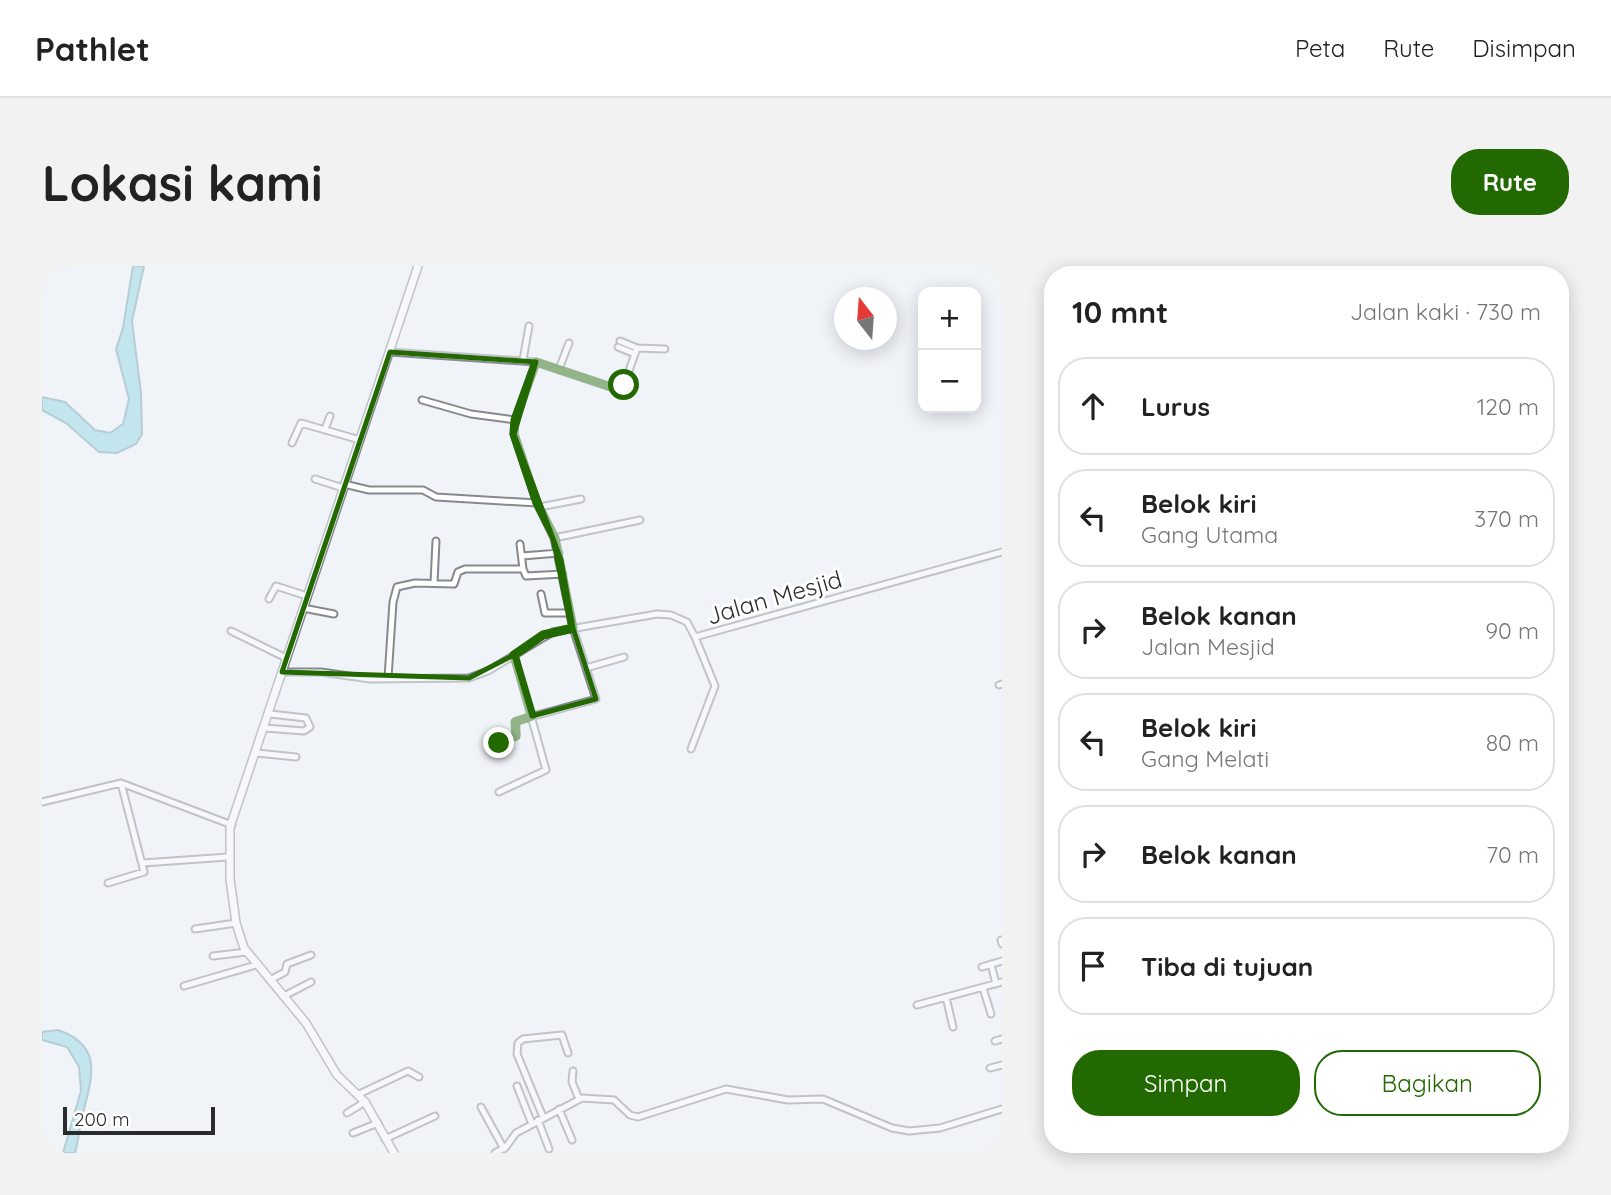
<!DOCTYPE html>
<html lang="id">
<meta charset="utf-8">
<style>
body{margin:0;font-family:Quicksand,sans-serif;background:#f2f2f2;color:#222}
.controls{position:absolute;right:21px;top:21px;display:grid;overflow:hidden;border-radius:14px;box-shadow:0 4px 18px #0003}
.controls button{width:63px;height:63px;display:grid;place-items:center;padding:0;border:0;border-bottom:2px solid #e0e0e0;background:#fff;color:#222;font:35px sans-serif}
.compass{position:absolute;left:792px;top:21px;width:63px;height:63px;border-radius:50%;background:#fff;box-shadow:0 4px 18px #0003;rotate:343deg}
.scale{position:absolute;left:21px;bottom:18px;width:152px;box-sizing:border-box;padding-left:7px;border:4px solid #2a2b2d;border-top:0;font-size:19px;line-height:24px;white-space:nowrap;color:#2a2b2d;-webkit-text-stroke:5px #fff;paint-order:stroke}
.stop{position:absolute;width:21px;height:21px;margin:-16px;border:5px solid #226901;border-radius:50%;background:#fff}
.stop.end{background:#226901;border-color:#fff;box-shadow:0 2px 7px #0008}
.list{margin:0;padding:0;list-style:none}
h2{display:flex;justify-content:space-between;align-items:center;height:91px;margin:0;padding:0 28px;font-size:30px}
h2 small{font-size:23px;font-weight:400;color:#767676}
.list li{display:grid;grid-template-columns:46px 1fr auto;gap:21px;align-items:center;box-sizing:border-box;height:98px;margin:0 14px 14px;padding:0 14px;border:2px solid #e0e0e0;border-radius:28px}
.list b{display:block;font-size:26px;white-space:nowrap}
.list p{margin:0;font-size:23px;white-space:nowrap;color:#767676}
.list em{font-size:23px;font-style:normal;color:#767676}
.actions{display:flex;gap:14px;padding:21px 28px}
.actions a{flex:1;padding:16px 0;border:2px solid #226901;border-radius:28px;text-align:center;font-size:24px;color:#226901}
.actions .main{background:#226901;color:#fff}
.icon{flex:none;width:38px;height:38px;fill:none;stroke:currentColor;stroke-width:2;stroke-linecap:round;stroke-linejoin:round}
.map{position:relative;flex:none;width:960px;height:887px;overflow:hidden;border-radius:28px}
header{display:flex;align-items:center;gap:42px;box-sizing:border-box;height:98px;padding:0 35px;background:#fff;border-bottom:2px solid #e0e0e0}
header strong{font-size:33px}
nav{display:flex;gap:38px;margin-inline-start:auto;font-size:24px}
.intro{display:flex;align-items:center;justify-content:space-between;box-sizing:border-box;height:168px;padding:0 42px}
h1{margin:0;font-size:49px}
.button{padding:18px 32px;border-radius:28px;background:#226901;color:#fff;font-size:24px;font-weight:700}
main{display:flex;gap:42px;padding:0 42px}
aside{flex:1;background:#fff;border-radius:28px;box-shadow:0 4px 18px #0003}
.map>svg:first-child{display:block}
.water{fill:#8dd4e0;stroke:#6fa1aa;stroke-width:2}
.lines{fill:none;stroke-linecap:round;stroke-linejoin:round}
.minor-casing{stroke:#86898d;stroke-width:9}
.tertiary-casing{stroke:#86898d;stroke-width:10}
.minor{stroke:#fff;stroke-width:5}
.tertiary{stroke:#fff;stroke-width:7}
.route{stroke:#226901;stroke-width:9}
.marked{fill:none;stroke:#226901;stroke-width:5;stroke-linejoin:round}
.labels{text-anchor:middle;dominant-baseline:central;stroke-width:6;stroke-linejoin:round;paint-order:stroke}
.street-label{font-size:24px;fill:#2a2b2d;stroke:#fff}
</style>
<header>
<strong>Pathlet</strong>
<nav><a>Peta</a><a>Rute</a><a>Disimpan</a></nav>
</header>
<div class="intro"><h1>Lokasi kami</h1><a class="button">Rute</a></div>
<main>
<div class="map">
<svg width="960" height="887" viewBox="0 0 960 887">
<rect width="100%" height="100%" fill="#f0f3f8"/>
<!-- water -->
<path class="water" d="M91,0h11l-12,55 9,72 1,41 -6,10 -19,9 -18,-1 -33,-29 -24,-13v-13l23,5 30,28 15,3 13,-9 6,-25 -13,-50 7,-21z
M16,764c49,17 32,52 23,91 -2,11 -3,21 -6,32h-12l18,-62 -2,-24 -12,-20 -25,-7v-8z"/>
<g class="lines">
<!-- minor casing -->
<g class="minor-casing">
<path id="minor" d="M578,75l17,7 28,1
M576,81l17,7
M348,86l146,10 81,27 7,-4 13,-37
M481,94l6,-34
M517,103l10,-26
M380,134l49,14 44,6
M283,163l5,-13
M250,177l9,-20 59,17
M273,213l28,9
M302,218l25,6h54l13,7 101,6
M498,241l41,-8
M512,272l86,-18
M480,290l37,-3
M481,303l3,7 37,-2
M392,317l2,-42
M499,328l4,19h25
M227,333l7,-13 31,10
M261,342l31,6
M189,365l55,27
M544,402l38,-11
M240,406h39l49,7 99,-1 19,-7 65,-39 104,-18 14,1 16,7 8,15 307,-85
M346,412l5,-76 4,-15 18,-4 39,1 4,-12 7,-3h58l-3,-25
M957,419l3,-1
M223,462l39,3 6,-4 -4,-9 -36,-4
M649,483l24,-63 -20,-49
M452,484l6,-9 16,-5v-15l80,-22 -23,-71 -19,-90 -17,-35 -23,-69 1,-14 21,-58
M215,487l39,4
M457,526l47,-22 -32,-115
M0,536l79,-19 111,42
M101,597l85,-6
M66,617l36,-11 -23,-89
M153,663l41,-6
M959,674l1,4
M171,690l33,-4
M949,698l5,20
M940,701l20,-6
M228,714l15,-8 2,-8 24,-9
M142,720l72,-21
M941,722l8,26
M242,730l27,-14
M904,731l7,30
M875,739l85,-23
M953,775l7,-2
M948,802l12,-3
M531,805l-1,11 7,17
M475,820l15,38
M315,829l51,-24 11,6
M439,841l23,42
M517,843l13,31
M305,847l18,-11
M501,851l-26,-63 1,-11 5,-4 39,-4 6,18
M496,854l11,29
M311,867l25,-10
M343,873l50,-23
M453,887l11,-6 10,-14 66,-35 32,2 16,15 8,2 88,-28 62,11 35,-1 69,29 17,3 31,-3 62,-19"/>
</g>
<!-- tertiary casing -->
<g class="tertiary-casing">
<path id="tertiary" d="M352,887l-29,-51 -28,-27 -31,-52 -62,-75 -8,-25 -6,-44v-52l188,-561"/>
</g>
<!-- minor -->
<use href="#minor" class="minor"/>
<!-- tertiary -->
<use href="#tertiary" class="tertiary"/>
</g>
<g class="lines">
<!-- route -->
<path class="route" d="M457,477l17,-7 -1,-14 17,-6 -18,-61 29,-20 30,-7 -18,-90 -18,-35 -23,-69 1,-14 21,-58 78,26 10,-3"/>
</g>
<!-- marked area -->
<path d="M0 0H960V887H0ZM348,86l146,10 -22,72 47,126 12,68 23,71 -64,17 -18,-61 -45,23 -187,-6z" fill="#f0f3f8" fill-opacity=".55" fill-rule="evenodd"/>
<path class="marked" d="M348,86l146,10 -22,72 47,126 12,68 23,71 -64,17 -18,-61 -45,23 -187,-6z"/>
<g class="labels">
<!-- street labels -->
<g class="street-label">
<text transform="translate(732 331) rotate(-16)">Jalan Mesjid</text>
</g>
</g>
</svg>
<div class="controls">
<button>+</button>
<button>−</button>
</div>
<svg class="compass" viewBox="-18 -18 36 36"><path d="M0-13l5 13h-10z" fill="#e53935"/><path d="M0 13l5-13h-10z" fill="#767676"/></svg>
<div class="scale">200 m</div>
<div class="stop" style="left:582px;top:119px"></div>
<div class="stop end" style="left:457px;top:477px"></div>
</div>
<aside>
<h2>10 mnt<small>Jalan kaki · 730 m</small></h2>
<ul class="list">
<li><svg class="icon" aria-label="ahead" viewBox="0 0 24 24"><path d="M12 20V5M6 11l6-6 6 6"/></svg><div><b>Lurus</b></div><em>120 m</em></li>
<li><svg class="icon" aria-label="left" viewBox="0 0 24 24"><path d="M17 20v-9H6M10 6l-5 5 5 5"/></svg><div><b>Belok kiri</b><p>Gang Utama</p></div><em>370 m</em></li>
<li><svg class="icon" aria-label="right" viewBox="0 0 24 24"><path d="M7 20v-9h11M14 6l5 5-5 5"/></svg><div><b>Belok kanan</b><p>Jalan Mesjid</p></div><em>90 m</em></li>
<li><svg class="icon" aria-label="left" viewBox="0 0 24 24"><path d="M17 20v-9H6M10 6l-5 5 5 5"/></svg><div><b>Belok kiri</b><p>Gang Melati</p></div><em>80 m</em></li>
<li><svg class="icon" aria-label="right" viewBox="0 0 24 24"><path d="M7 20v-9h11M14 6l5 5-5 5"/></svg><div><b>Belok kanan</b></div><em>70 m</em></li>
<li><svg class="icon" aria-label="arrive" viewBox="0 0 24 24"><path d="M6 21V4h12l-3 4 3 4H6"/></svg><div><b>Tiba di tujuan</b></div></li>
</ul>
<div class="actions"><a class="main">Simpan</a><a>Bagikan</a></div>
</aside>
</main>
